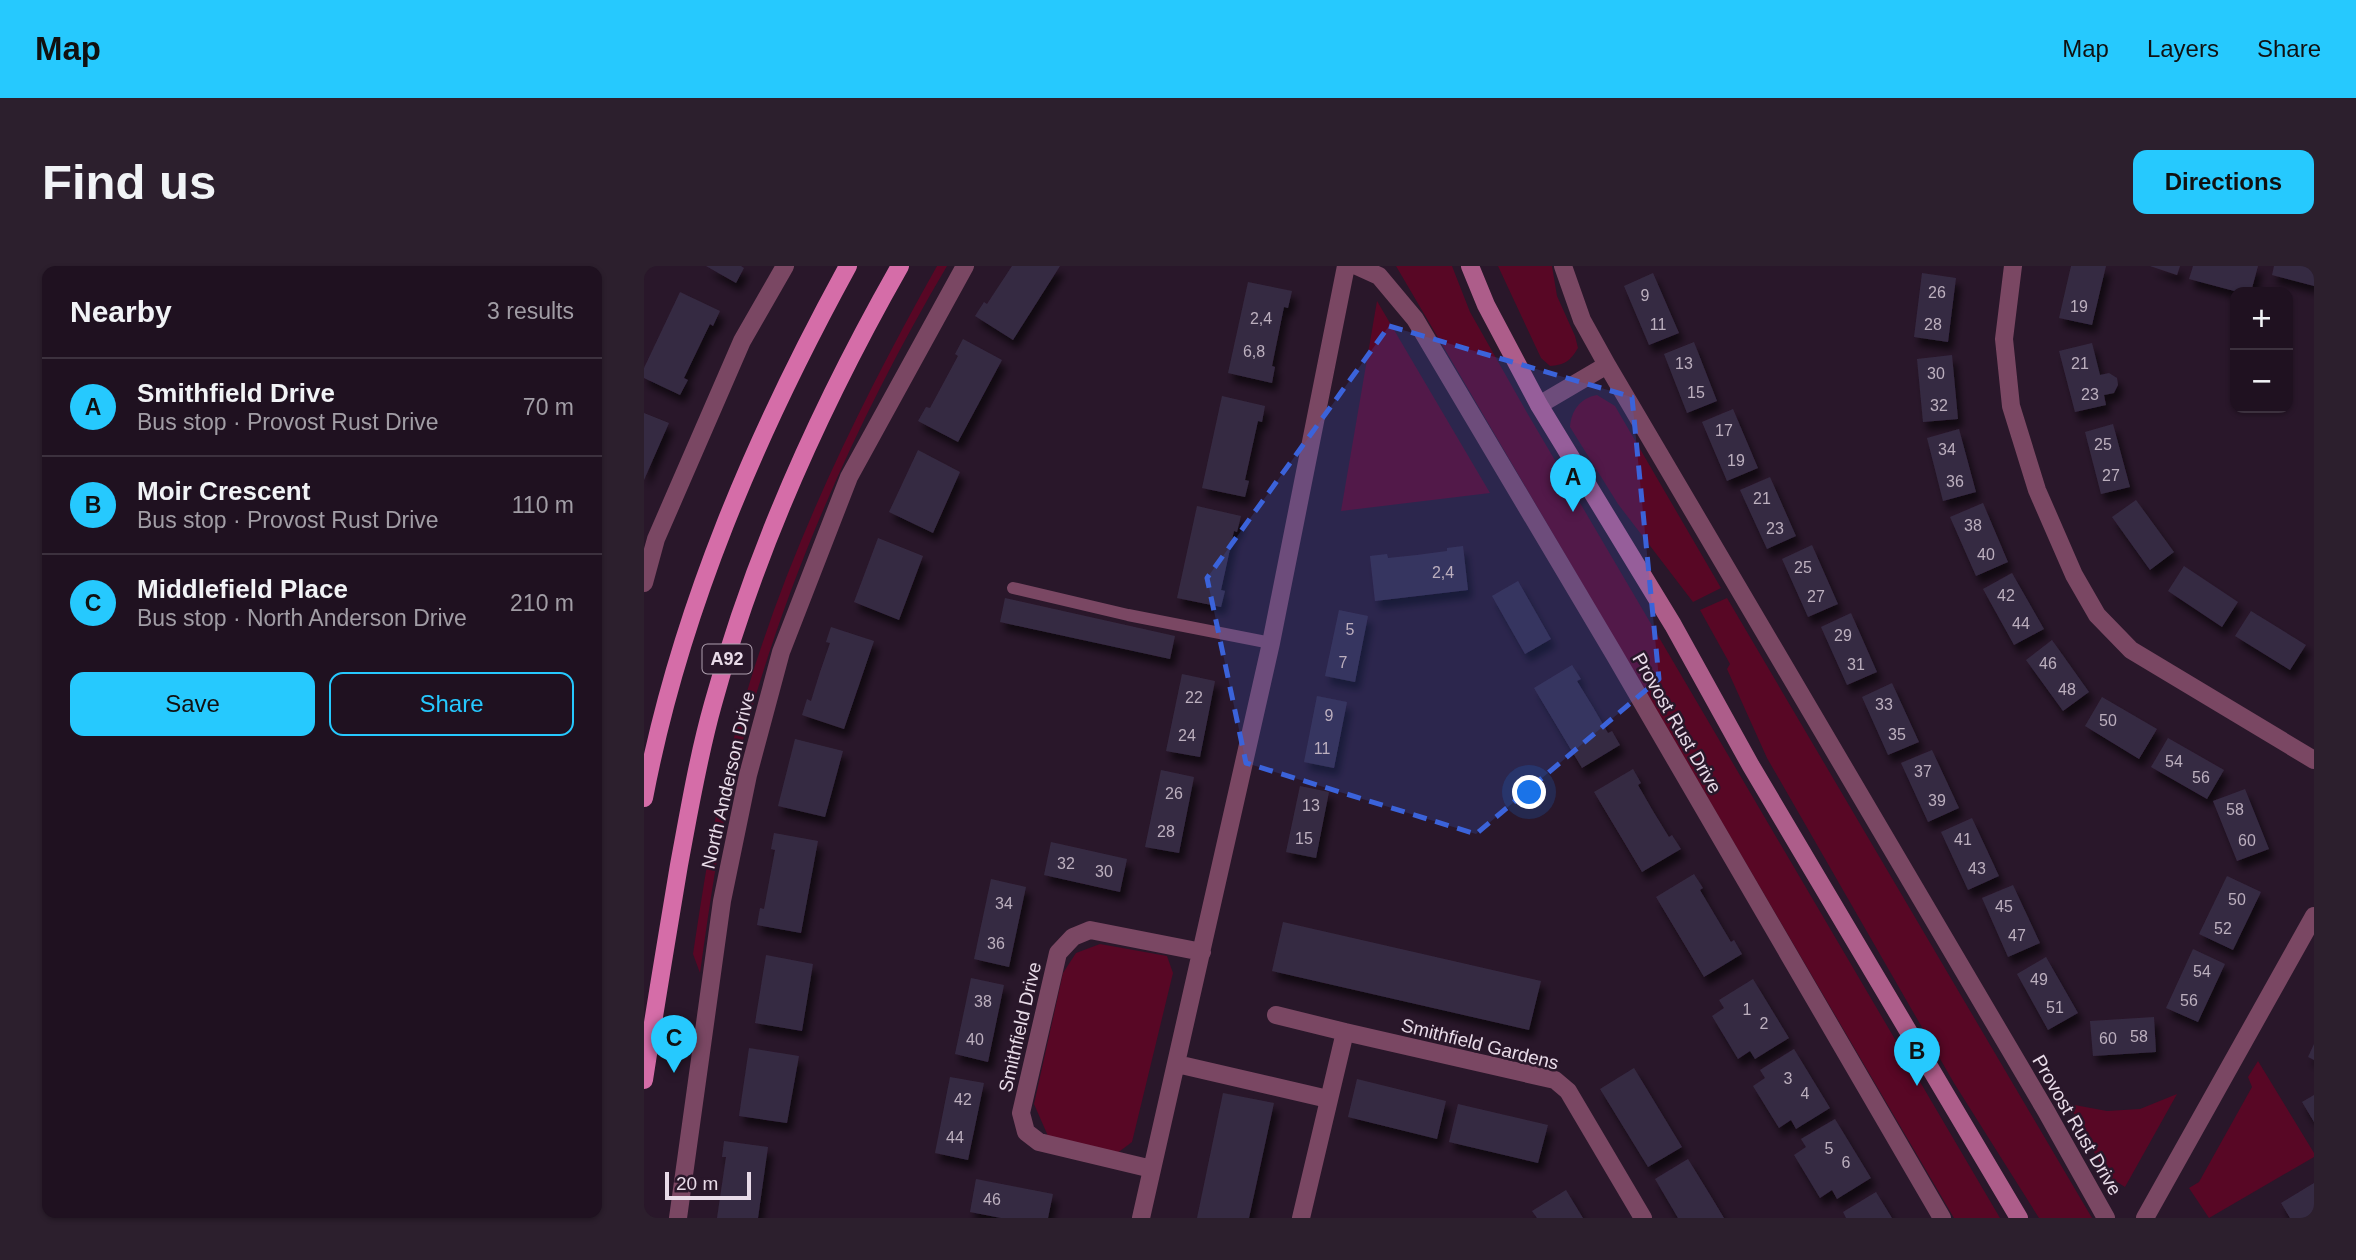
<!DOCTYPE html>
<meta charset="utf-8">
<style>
body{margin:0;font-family:Arial,sans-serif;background:#2c1f2d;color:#f1f3f6}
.controls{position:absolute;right:21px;top:21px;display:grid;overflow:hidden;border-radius:14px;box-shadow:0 2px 5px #0004}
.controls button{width:63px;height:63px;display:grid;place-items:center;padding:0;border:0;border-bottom:2px solid #3c313e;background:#1f1120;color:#f1f3f6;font:35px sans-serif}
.scale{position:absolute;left:21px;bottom:18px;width:86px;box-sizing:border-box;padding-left:7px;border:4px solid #e8dbe8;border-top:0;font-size:19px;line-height:24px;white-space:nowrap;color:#e8dbe8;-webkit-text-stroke:5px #29172a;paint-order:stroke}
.you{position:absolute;left:886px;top:527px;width:24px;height:24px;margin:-18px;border:5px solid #fff;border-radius:50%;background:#1a73e8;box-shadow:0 0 0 10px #1a73e833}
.badge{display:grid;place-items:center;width:46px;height:46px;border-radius:50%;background:#26c9fe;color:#111;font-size:23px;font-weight:700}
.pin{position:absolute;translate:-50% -58px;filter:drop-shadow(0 2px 4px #0008)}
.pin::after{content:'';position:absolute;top:37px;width:24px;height:21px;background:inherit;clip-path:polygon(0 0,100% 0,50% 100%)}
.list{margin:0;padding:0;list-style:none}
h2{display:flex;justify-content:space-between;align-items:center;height:91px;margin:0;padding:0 28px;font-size:30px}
h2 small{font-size:23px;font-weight:400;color:#a19da5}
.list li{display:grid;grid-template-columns:46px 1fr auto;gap:21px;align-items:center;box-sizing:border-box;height:98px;padding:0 28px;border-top:2px solid #3c313e}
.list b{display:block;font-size:26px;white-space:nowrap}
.list p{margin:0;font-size:23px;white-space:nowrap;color:#a19da5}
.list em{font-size:23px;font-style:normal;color:#a19da5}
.actions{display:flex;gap:14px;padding:21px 28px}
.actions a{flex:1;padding:16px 0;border:2px solid #26c9fe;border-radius:14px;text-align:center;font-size:24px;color:#26c9fe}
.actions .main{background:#26c9fe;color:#111}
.map{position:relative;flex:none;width:1670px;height:952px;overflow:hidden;border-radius:14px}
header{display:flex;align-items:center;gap:42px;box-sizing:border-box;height:98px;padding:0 35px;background:#26c9fe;color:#111}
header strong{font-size:33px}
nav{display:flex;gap:38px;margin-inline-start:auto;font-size:24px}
.intro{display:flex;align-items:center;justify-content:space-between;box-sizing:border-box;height:168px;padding:0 42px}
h1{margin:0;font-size:49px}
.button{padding:18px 32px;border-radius:14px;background:#26c9fe;color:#111;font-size:24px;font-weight:700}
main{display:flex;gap:42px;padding:0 42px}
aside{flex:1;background:#1f1120;border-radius:14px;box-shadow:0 2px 5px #0004}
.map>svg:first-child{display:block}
.green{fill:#580725}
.building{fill:#362a42;filter:url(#shadow)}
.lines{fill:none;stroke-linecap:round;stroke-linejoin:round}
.lane{stroke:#7a4763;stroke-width:12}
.street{stroke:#7a4763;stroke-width:18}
.secondary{stroke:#ad5d8a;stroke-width:18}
.primary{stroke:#d56da8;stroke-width:18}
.marked{fill:#3b63da;fill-opacity:0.2;stroke:#3b63da;stroke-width:5;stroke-dasharray:14 9;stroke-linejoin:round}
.labels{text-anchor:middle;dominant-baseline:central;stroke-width:5;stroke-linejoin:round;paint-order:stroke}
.number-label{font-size:16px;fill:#bcafbe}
.shield{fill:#29172a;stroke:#afa0af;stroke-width:2}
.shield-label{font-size:18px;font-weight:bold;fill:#e8dbe8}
.street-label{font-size:19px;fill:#e8dbe8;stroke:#29172a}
</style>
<header>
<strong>Map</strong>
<nav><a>Map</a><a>Layers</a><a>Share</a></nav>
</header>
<div class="intro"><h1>Find us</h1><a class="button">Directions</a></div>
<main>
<aside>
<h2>Nearby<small>3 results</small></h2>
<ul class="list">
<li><span class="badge">A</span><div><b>Smithfield Drive</b><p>Bus stop · Provost Rust Drive</p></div><em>70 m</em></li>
<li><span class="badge">B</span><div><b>Moir Crescent</b><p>Bus stop · Provost Rust Drive</p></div><em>110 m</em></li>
<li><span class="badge">C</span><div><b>Middlefield Place</b><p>Bus stop · North Anderson Drive</p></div><em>210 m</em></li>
</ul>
<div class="actions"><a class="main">Save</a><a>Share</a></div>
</aside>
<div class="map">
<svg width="1670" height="952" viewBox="0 0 1670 952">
<defs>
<filter id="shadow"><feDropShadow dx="4.5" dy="8" stdDeviation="3.5" flood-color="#0009"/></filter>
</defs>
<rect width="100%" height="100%" fill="#29172a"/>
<!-- green -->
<path class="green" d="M293,0h10c-91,154 -164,319 -209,493 -18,70 -28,143 -38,214l-7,-19c10,-65 20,-133 36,-197 43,-174 121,-336 208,-491z
M752,0h56l18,46 56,99 474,807h-46z
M854,0h54l5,30 18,40 3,12c-8,13 -13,17 -28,18l-9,-8z
M733,35l113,192 -149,18z
M953,129l18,11 106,182 -28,14 -75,-98 -48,-77c1,-16 10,-29 27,-32z
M1083,332l365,620h-53l-85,-135 -187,-325 -40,-89 3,-5 -30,-54z
M456,678l67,12 6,17 -41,169 -16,12 -68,-18 -14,-32 29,-131 13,-20z
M1614,795l56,92v4l-105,61 -20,-30 10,-6 53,-95 -4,-10z
M1533,828l-52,93 -19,-12 -37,-71 38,7 33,-2z"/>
<!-- building -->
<path class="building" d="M62,0h35l3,2 -8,15z
M368,0h48l-47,74 -38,-24 9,-14 3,2z
M1427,0h35l-14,59 -33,-7z
M1506,0h30l-3,9z
M1549,0h65l-7,26h-13l-49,-13z
M1630,0h40v20l-42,-11z
M1009,7l26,60 -30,12 -25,-59z
M1278,7l34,5 -8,64 -34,-5z
M604,16l44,9 -4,17 -4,-1 -12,59 3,1 -3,16 -44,-10z
M36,26l40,19 -7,15 -3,-2 -26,54 4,2 -8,15 -36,-17v-10z
M319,73l39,21 -44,82 -40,-21 8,-14 4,1 28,-52 -3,-2z
M1050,76l23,59 -30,12 -23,-59z
M1448,77l8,32 9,-2 8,5 1,7 -4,8 -10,2 2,10 -31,7 -16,-61z
M1308,89l6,64 -35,3 -6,-63z
M578,130l43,10 -3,16 -4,-1 -13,59 4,1 -4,16 -43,-9z
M1089,143l25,59 -31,13 -25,-59z
M0,147l25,10 -25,57z
M1469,158l17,63 -29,7 -16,-62z
M1315,163l17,63 -33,9 -16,-63z
M274,184l42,22 -27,61 -44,-21z
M1126,211l26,59 -29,13 -27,-59z
M1492,234l38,52 -24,18 -38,-53z
M1339,237l25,59 -32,14 -26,-59z
M553,240l44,10 -4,16 -3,-1 -13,59 4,1 -4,16 -44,-9z
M234,272l45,18 -24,64 -45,-18z
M1168,279l26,59 -30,13 -26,-58z
M819,280l5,44 -93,11 -5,-45 17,-2 1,4 29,-3 30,-4v-3z
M1540,300l54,36 -16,25 -54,-36z
M1368,307l32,56 -30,16 -31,-56z
M874,315l33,58 -26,15 -33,-58z
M361,332l170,38 -5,23 -170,-37z
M695,344l29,6 -13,66 -30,-6z
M1607,345l55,34 -16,25 -55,-34z
M1207,347l26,59 -30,13 -26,-58z
M187,361l43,14 -30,88 -42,-14 5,-16 4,2 9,-29 10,-29 -4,-1z
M1408,374l37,52 -26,19 -37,-51z
M928,399l9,14 -4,2 16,26 15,26 4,-2 8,14 -38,23 -48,-80z
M538,408l33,7 -15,76 -34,-6z
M1248,417l27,59 -31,13 -26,-58z
M673,430l30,6 -13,66 -30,-6z
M1458,431l55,32 -18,30 -54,-33z
M1524,472l56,32 -17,29 -56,-32z
M151,473l48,12 -18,66 -47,-11z
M1288,484l27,58 -31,14 -27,-59z
M989,503l8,14 -3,2 15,26 16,26 3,-2 9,14 -39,23 -48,-80z
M517,504l33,7 -15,76 -34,-6z
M656,520l29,6 -13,66 -30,-6z
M1601,523l24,60 -32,12 -24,-60z
M1328,552l27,58 -31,14 -27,-58z
M130,567l44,8 -17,92 -44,-8 3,-17 4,1 11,-59 -4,-1z
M407,576l76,17 -7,33 -76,-17z
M1050,608l9,14 -3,2 31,52 3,-2 8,14 -38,23 -48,-80z
M1583,610l34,16 -28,58 -34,-16z
M347,613l35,8 -17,80 -35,-8z
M1369,619l27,58 -32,14 -26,-59z
M639,656l258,59 -12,49 -257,-59z
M1549,683l32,15 -27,58 -32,-14z
M122,689l47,9 -11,67 -47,-8z
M1402,691l32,56 -30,17 -31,-56z
M327,712l33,7 -16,77 -33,-8z
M1109,713l36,59 -34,21 -5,-8 -12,8 -26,-43 12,-8 -5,-8z
M1510,751l2,35 -63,4 -3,-35z
M1670,778v16l-6,-3z
M105,782l50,8 -12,67 -48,-7z
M1150,783l36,59 -34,21 -5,-9 -12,8 -26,-42 12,-8 -5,-8z
M990,802l48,79 -34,20 -48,-78z
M306,811l34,6 -16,77 -33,-7z
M713,813l89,22 -9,38 -89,-22z
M579,827l51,10 -25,115h-52z
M1670,829v27l-12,-20z
M814,838l90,21 -10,38 -89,-21z
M1191,853l36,59 -34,21 -5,-9 -12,8 -26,-43 12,-8 -5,-8z
M80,875l44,6 -10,71h-41l9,-61h-4z
M1044,893l24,39 12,20h-46l-23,-39z
M332,913l77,15 -5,24h-47l-31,-6z
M1670,917v35h-24l-9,-15z
M922,924l17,28h-46l-5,-7z
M1232,926l16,26h-46l-3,-6z"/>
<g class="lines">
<!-- lane -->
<path class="lane" d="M369,322l115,27 143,28"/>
<!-- street -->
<path class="street" d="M713,0l22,10 36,43 199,335 328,564
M919,0l19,54 25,45 439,746 60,107
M1369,0l-9,73 7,67 26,84 37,85 23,40 34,35 183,110
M895,139l68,-40
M0,317l12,-44 86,-198 43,-75
M632,749l69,17
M533,798l151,35
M508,903l-113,-27 -13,-10 -5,-19 37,-160 15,-16 17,-7 112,22
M34,952l44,-317 26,-126 33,-123 68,-175 116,-211
M497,952l130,-575 75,-377
M657,952l44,-186 210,48 13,11 75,127
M1501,952l169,-302"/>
<!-- secondary -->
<path class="secondary" d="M826,0l16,39 53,100 134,220 78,141 268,452"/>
<!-- primary -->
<path class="primary" d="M0,532c36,-188 112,-364 204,-532
M0,814c11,-72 23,-143 35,-215 10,-53 19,-108 34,-161 42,-154 108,-299 187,-438"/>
</g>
<!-- marked area -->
<path class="marked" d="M745,60l243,71 27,282 -183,155 -230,-71 -39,-185z"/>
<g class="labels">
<!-- number labels -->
<g class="number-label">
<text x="1293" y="26">26</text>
<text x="1001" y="29">9</text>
<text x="1435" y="40">19</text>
<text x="617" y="52">2,4</text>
<text x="1014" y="58">11</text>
<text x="1289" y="58">28</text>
<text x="610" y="85">6,8</text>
<text x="1040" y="97">13</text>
<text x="1436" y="97">21</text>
<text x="1292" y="107">30</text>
<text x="1052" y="126">15</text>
<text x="1446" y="128">23</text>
<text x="1295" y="139">32</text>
<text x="1080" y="164">17</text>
<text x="1459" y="178">25</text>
<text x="1303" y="183">34</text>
<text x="1092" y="194">19</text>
<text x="1467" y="209">27</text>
<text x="1311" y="215">36</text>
<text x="1118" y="232">21</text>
<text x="1329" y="259">38</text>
<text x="1131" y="262">23</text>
<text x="1342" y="288">40</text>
<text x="1159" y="301">25</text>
<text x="799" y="306">2,4</text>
<text x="1362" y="329">42</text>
<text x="1172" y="330">27</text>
<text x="1377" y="357">44</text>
<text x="706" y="363">5</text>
<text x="1199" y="369">29</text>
<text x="699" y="396">7</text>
<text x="1404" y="397">46</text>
<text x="1212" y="398">31</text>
<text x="1423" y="423">48</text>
<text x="550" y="431">22</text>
<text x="1240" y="438">33</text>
<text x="685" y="449">9</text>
<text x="1464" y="454">50</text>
<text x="1253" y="468">35</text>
<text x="543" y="469">24</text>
<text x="678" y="482">11</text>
<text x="1530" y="495">54</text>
<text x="1279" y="505">37</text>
<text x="1557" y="511">56</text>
<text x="530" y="527">26</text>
<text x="1293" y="534">39</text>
<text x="667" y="539">13</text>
<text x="1591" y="543">58</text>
<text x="522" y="565">28</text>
<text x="660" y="572">15</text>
<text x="1319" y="573">41</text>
<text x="1603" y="574">60</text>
<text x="422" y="597">32</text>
<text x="1333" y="602">43</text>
<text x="460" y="605">30</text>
<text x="1593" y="633">50</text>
<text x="360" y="637">34</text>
<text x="1360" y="640">45</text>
<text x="1579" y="662">52</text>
<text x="1373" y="669">47</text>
<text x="352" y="677">36</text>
<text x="1558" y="705">54</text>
<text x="1395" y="713">49</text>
<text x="1545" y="734">56</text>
<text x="339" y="735">38</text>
<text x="1411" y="741">51</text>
<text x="1103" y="743">1</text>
<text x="1120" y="757">2</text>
<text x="1495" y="770">58</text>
<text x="1464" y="772">60</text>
<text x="331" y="773">40</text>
<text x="1144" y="812">3</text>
<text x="1161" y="827">4</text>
<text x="319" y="833">42</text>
<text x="311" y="871">44</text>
<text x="1185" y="882">5</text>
<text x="1202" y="896">6</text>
<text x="348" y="933">46</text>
</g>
<!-- shield labels -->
<rect class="shield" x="58.5" y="378.5" width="49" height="29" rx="5"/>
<g class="shield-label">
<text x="83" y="393">A92</text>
</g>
<!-- street labels -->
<g class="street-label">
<text transform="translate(1033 457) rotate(60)">Provost Rust Drive</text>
<text transform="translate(84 514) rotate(-77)">North Anderson Drive</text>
<text transform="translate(376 761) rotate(-77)">Smithfield Drive</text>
<text transform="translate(836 778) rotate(14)">Smithfield Gardens</text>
<text transform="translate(1433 859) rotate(60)">Provost Rust Drive</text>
</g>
</g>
</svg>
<div class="controls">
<button>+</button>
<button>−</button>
</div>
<div class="scale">20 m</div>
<div class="you"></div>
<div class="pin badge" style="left:929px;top:246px">A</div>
<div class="pin badge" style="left:1273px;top:820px">B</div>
<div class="pin badge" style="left:30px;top:807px">C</div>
</div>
</main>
